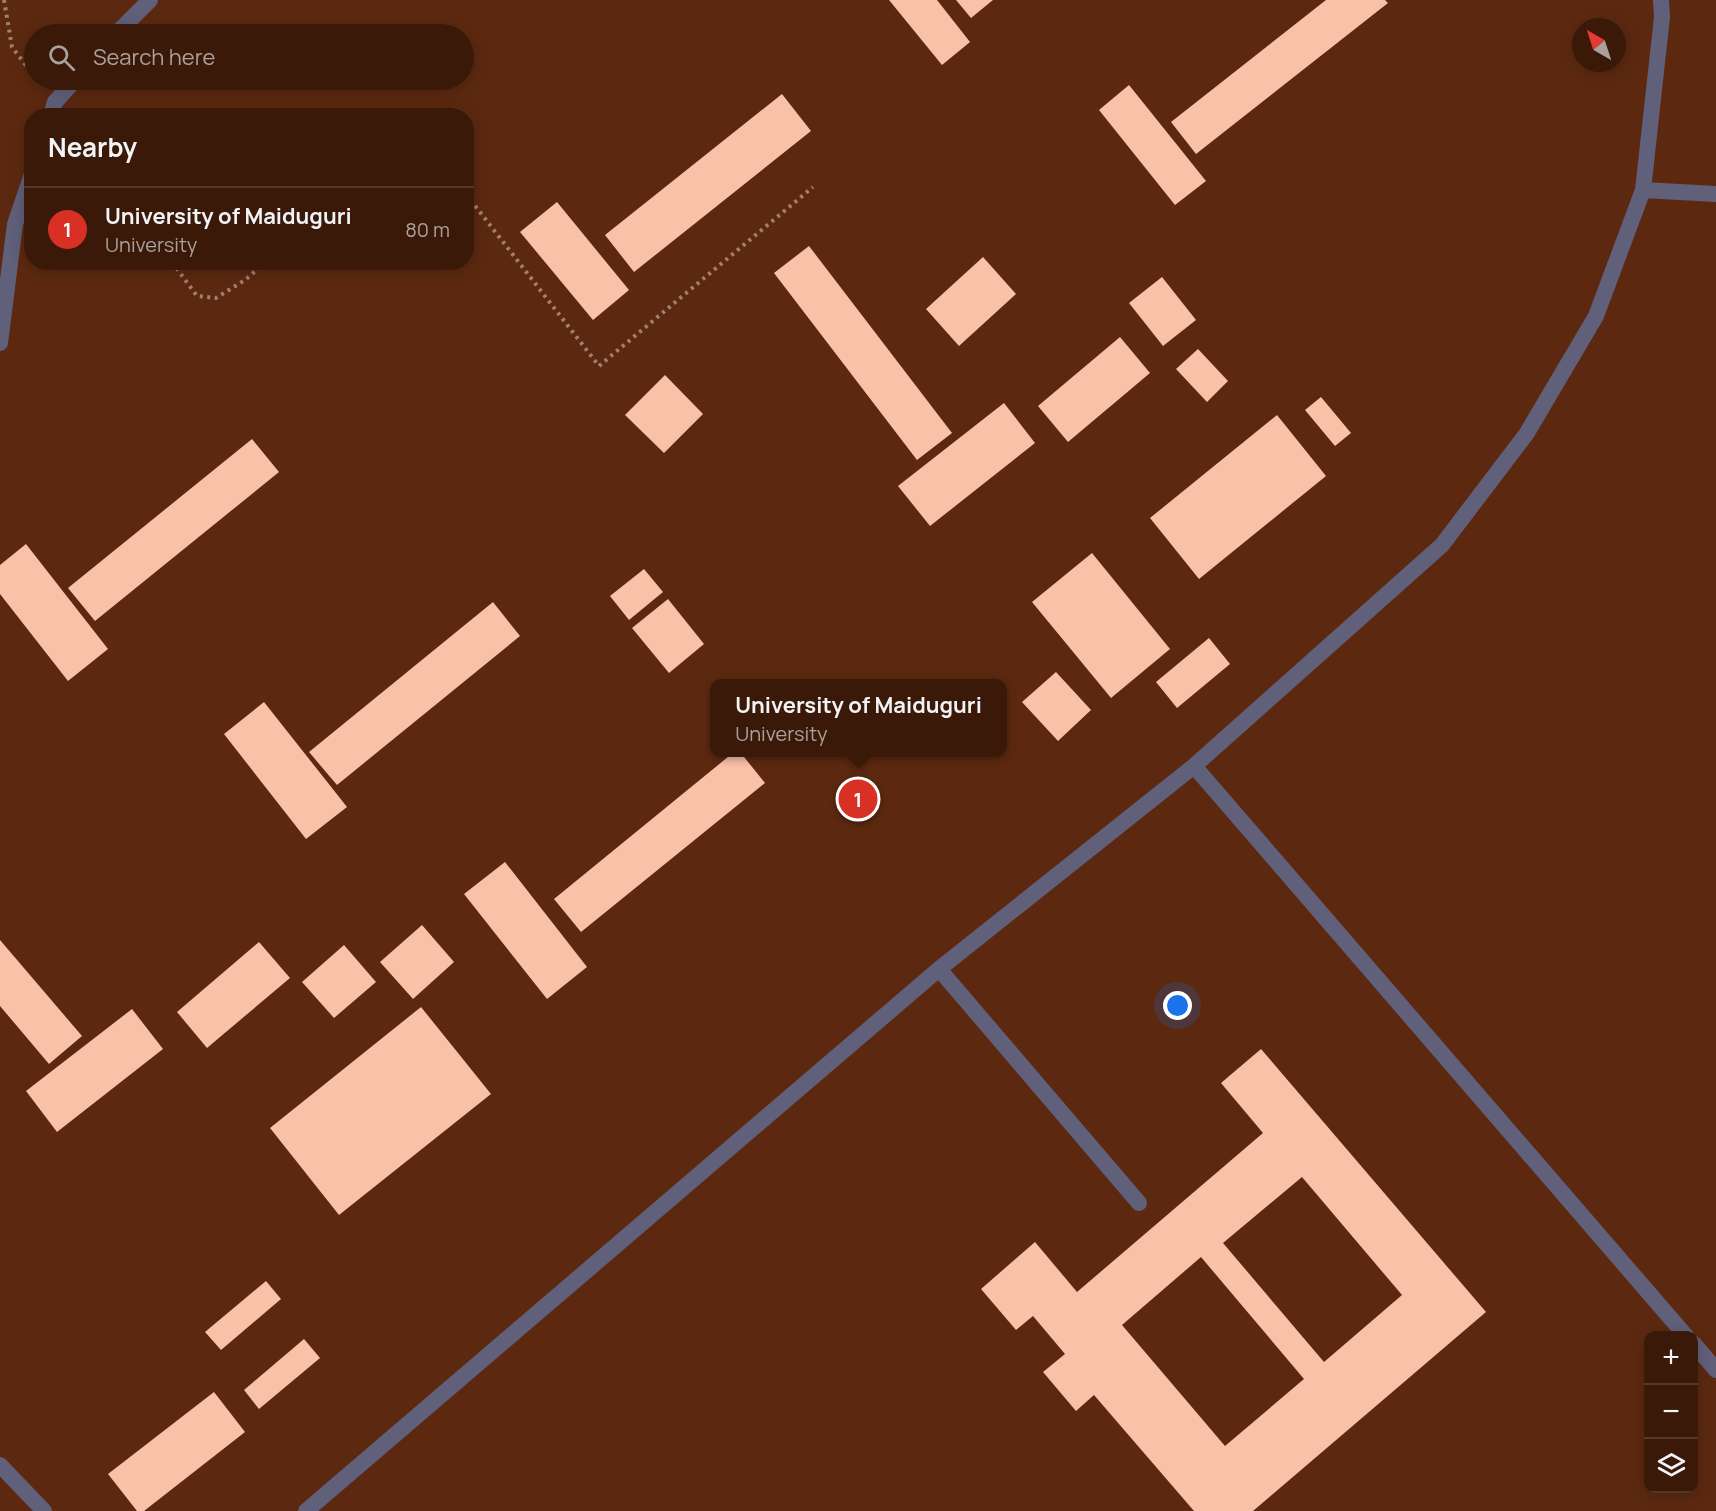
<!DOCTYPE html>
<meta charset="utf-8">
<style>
body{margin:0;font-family:Manrope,sans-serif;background:#452616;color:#f1f3f6}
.controls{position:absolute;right:18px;bottom:18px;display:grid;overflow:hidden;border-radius:12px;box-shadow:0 3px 15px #0003}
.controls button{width:54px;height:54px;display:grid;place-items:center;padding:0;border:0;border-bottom:2px solid #543829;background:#3a1908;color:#f1f3f6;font:30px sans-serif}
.compass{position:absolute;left:1572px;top:18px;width:54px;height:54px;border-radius:50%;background:#3a1908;box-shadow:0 3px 15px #0003;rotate:321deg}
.you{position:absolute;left:1178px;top:1006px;width:21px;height:21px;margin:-15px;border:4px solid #fff;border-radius:50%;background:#1a73e8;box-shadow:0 0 0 9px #1a73e833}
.badge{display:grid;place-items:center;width:39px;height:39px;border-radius:50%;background:#d93025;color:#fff;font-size:20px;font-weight:700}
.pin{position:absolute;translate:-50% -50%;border:3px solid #fff;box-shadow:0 2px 6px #0006}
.popup{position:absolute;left:710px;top:679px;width:297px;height:78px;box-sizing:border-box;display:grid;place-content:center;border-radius:12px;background:#3a1908;filter:drop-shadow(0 2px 4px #0005);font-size:20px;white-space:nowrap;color:#aba09c}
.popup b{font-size:22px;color:#f1f3f6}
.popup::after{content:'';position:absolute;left:50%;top:100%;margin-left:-12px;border:12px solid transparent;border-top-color:#3a1908}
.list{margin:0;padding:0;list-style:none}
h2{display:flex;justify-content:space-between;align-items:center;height:78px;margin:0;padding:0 24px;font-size:26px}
h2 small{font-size:20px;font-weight:400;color:#aba09c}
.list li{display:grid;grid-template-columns:39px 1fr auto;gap:18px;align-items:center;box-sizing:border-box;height:84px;padding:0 24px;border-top:2px solid #543829}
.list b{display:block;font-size:22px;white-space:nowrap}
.list p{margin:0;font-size:20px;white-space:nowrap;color:#aba09c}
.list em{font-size:20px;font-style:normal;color:#aba09c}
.icon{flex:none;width:33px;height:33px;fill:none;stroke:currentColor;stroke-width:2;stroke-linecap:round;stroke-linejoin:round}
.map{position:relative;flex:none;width:1716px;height:1511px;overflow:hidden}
.search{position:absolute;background:#3a1908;box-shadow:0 3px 15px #0003;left:24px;top:24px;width:450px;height:66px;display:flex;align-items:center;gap:15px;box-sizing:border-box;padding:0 21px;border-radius:33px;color:#aba09c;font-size:22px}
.panel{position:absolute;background:#3a1908;box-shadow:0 3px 15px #0003;left:24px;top:108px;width:450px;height:162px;border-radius:24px}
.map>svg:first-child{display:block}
.built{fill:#5c2910;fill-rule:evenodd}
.building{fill:#f9c1a8;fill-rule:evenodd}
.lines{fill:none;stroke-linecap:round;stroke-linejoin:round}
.path{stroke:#a27f6f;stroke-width:4;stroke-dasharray:3 4.5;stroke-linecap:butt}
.service{stroke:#61607b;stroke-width:16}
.minor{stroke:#61607b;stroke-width:16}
</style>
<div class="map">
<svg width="1716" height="1511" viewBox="0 0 1716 1511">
<rect width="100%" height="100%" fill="#4e210a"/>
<!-- built -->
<path class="built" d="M0,0h1716v1511h-1716zM1581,27h36v36h-36zM34,34h430v46h-430zM32,116h434v146h-434zM714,684h288v68h-288zM1648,1336h46v152h-46z"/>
<!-- building -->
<path class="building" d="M889,0h48l33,42 -28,23z
M956,0h37l-22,18z
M1326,0h59l3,3 -192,151 -25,-32z
M1129,85l77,96 -31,24 -76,-95z
M782,94l29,37 -177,141 -29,-37z
M557,202l72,88 -36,30 -73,-88z
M809,246l143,187 -35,27 -143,-187z
M983,257l33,37 -57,52 -33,-37z
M1162,277l34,43 -33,26 -34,-43z
M1120,337l30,36 -82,69 -30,-36z
M1198,349l30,32 -21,21 -31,-33z
M665,375l38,39 -39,39 -39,-38z
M1321,397l30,36 -16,13 -30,-36z
M1004,403l31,40 -105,83 -32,-40z
M1277,415l49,61 -127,103 -49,-61z
M252,439l27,33 -184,149 -27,-33z
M26,544l82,105 -40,32 -68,-87v-29z
M1092,553l78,96 -59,49 -79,-96z
M644,569l19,23 -34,28 -19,-24z
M668,599l36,45 -35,29 -37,-45z
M493,602l27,34 -183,149 -28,-33z
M1209,638l21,26 -53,44 -21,-26z
M1056,672l35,38 -33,31 -36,-39z
M264,702l83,105 -41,32 -82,-105z
M734,752h6l25,31 -184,149 -27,-33z
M505,862l82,105 -40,32 -83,-105z
M422,925l32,37 -41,37 -33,-37z
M0,940l82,96 -33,28 -49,-58z
M259,942l31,36 -83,70 -30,-36z
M344,945l32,37 -42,36 -32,-36z
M421,1007l70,87 -152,121 -69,-87z
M132,1009l31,40 -106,83 -31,-41z
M1261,1049l225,263 -233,199h-59l-100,-116 -18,16 -33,-39 22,-18 -32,-38 -17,14 -35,-41 54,-47 42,50 186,-159 -42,-50zM1302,1177l100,118 -78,67 -101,-119zM1201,1257l103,122 -79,67 -103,-121z
M266,1281l15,18 -60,51 -16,-18z
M304,1339l16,19 -61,51 -15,-19z
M214,1392l31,40 -101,79h-7l-29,-37z"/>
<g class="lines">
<!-- path -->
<path class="path" d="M4,0l8,47 22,29
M466,194l133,172 214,-179
M172,262l25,34 19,2 29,-18 21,-18"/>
<!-- service -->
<path class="service" d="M0,1465l44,46"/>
<!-- minor -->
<path class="minor" d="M116,34l34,-34
M51,116l4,-14 20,-22
M1643,190l73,4
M0,343l15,-119 17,-50
M1194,766l492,570
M939,969l200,234
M1694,1344l22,26
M306,1511l633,-542 255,-203 248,-221 85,-112 69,-117 47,-126 19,-173 -1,-17"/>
</g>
</svg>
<div class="controls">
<button>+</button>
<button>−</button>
<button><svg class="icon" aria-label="layers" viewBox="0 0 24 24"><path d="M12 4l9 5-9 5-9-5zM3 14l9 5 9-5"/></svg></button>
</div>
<svg class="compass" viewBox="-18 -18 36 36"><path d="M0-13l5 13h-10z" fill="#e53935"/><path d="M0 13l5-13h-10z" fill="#aba09c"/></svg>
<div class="you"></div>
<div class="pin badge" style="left:858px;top:799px">1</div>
<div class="popup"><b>University of Maiduguri</b>University</div>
<div class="search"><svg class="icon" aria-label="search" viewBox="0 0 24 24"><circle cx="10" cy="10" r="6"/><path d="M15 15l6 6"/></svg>Search here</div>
<section class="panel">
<h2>Nearby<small></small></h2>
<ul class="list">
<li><span class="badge">1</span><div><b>University of Maiduguri</b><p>University</p></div><em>80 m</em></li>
</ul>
</section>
</div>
